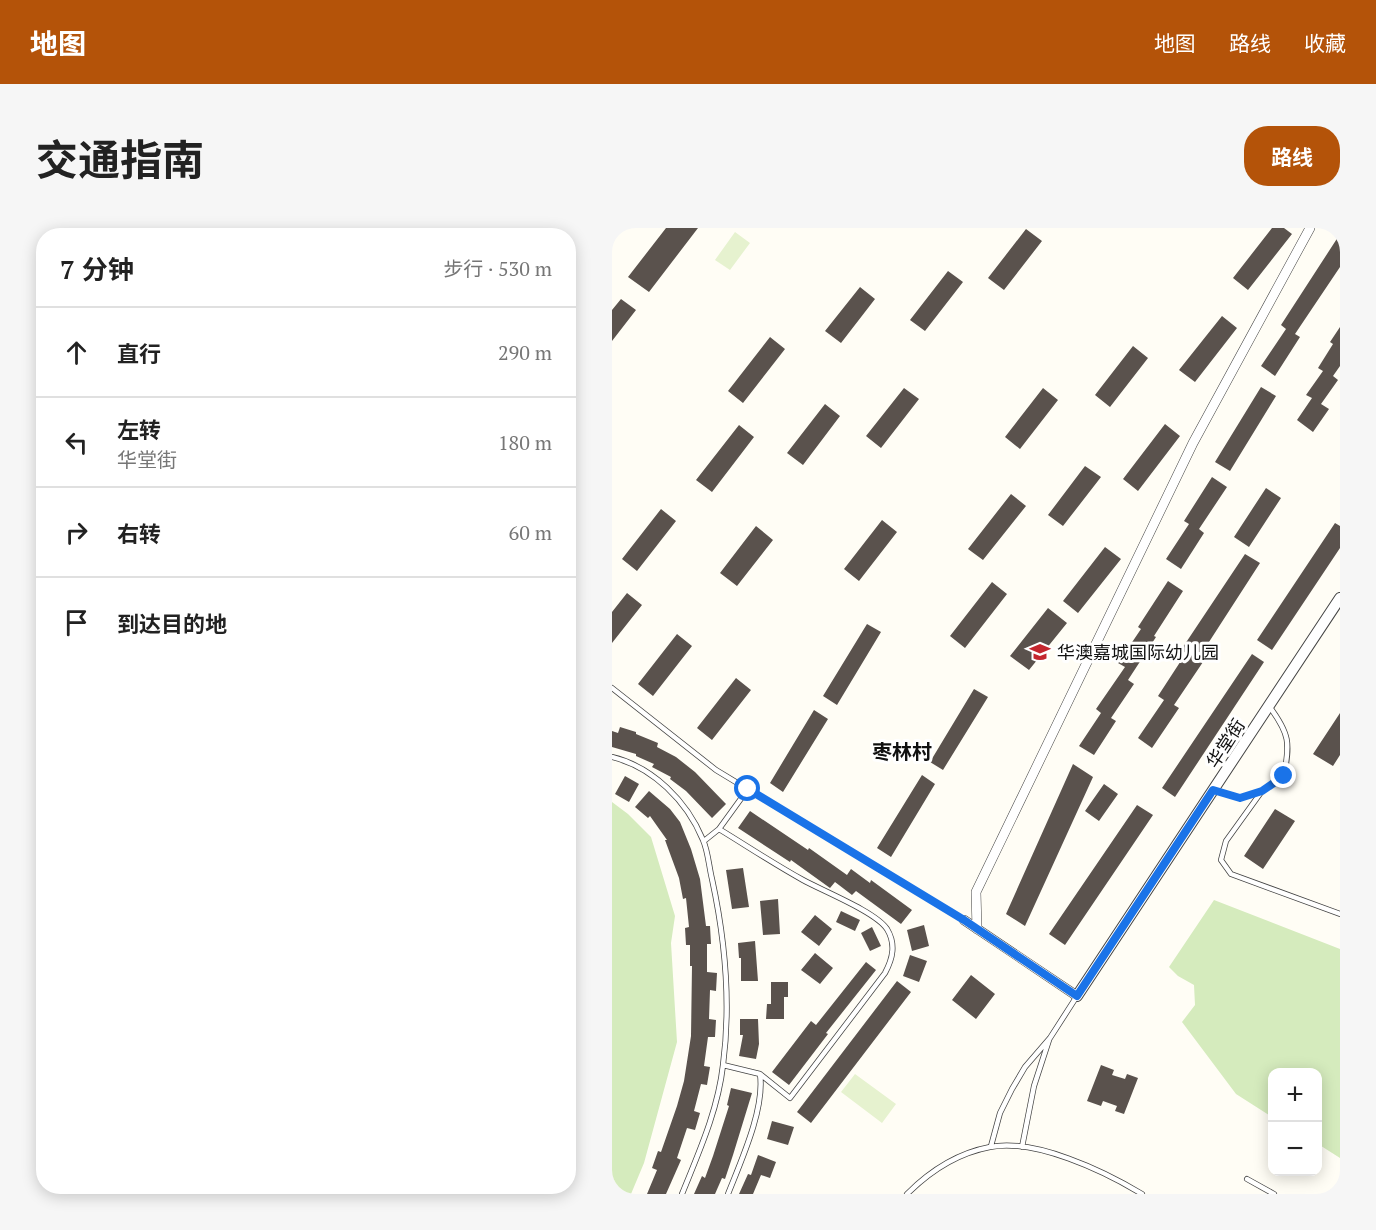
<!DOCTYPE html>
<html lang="zh">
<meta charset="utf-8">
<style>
body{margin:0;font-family:"PT Serif","Noto Sans SC",serif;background:#f6f6f6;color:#222}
.controls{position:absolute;right:18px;bottom:18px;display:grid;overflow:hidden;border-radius:12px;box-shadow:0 3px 15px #0003}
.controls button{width:54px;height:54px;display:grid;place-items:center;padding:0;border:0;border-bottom:2px solid #e0e0e0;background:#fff;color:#222;font:30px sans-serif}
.stop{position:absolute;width:18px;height:18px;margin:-14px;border:4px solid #1a73e8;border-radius:50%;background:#fff}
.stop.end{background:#1a73e8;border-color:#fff;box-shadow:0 2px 6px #0008}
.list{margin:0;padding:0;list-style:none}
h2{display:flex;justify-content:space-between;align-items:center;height:78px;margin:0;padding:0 24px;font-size:26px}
h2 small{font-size:20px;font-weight:400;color:#767676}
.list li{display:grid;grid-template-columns:39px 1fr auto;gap:18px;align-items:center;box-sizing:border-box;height:90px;padding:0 24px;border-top:2px solid #e0e0e0}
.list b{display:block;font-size:22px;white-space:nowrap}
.list p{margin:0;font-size:20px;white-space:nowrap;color:#767676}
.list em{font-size:20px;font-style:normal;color:#767676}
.icon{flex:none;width:33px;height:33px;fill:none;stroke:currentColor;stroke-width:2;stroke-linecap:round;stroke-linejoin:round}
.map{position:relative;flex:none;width:728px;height:966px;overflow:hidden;border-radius:24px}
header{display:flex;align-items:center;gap:36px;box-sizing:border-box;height:84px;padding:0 30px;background:#b45309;color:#fff}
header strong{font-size:28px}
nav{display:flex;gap:33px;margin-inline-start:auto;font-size:21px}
.intro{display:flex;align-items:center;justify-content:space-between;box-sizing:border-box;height:144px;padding:0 36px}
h1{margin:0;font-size:42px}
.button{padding:15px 27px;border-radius:24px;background:#b45309;color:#fff;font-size:21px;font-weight:700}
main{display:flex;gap:36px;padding:0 36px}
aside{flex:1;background:#fff;border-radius:24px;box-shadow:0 3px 15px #0003}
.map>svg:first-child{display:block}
.green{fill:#d5ebbd}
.pitch{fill:#e6f2cf}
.building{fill:#5a524d}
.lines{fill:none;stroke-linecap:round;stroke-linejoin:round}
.service-casing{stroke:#444;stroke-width:6}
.minor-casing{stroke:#444;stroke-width:10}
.tertiary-casing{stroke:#444;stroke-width:12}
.service{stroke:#fff;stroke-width:4.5}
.minor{stroke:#fff;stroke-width:9}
.tertiary{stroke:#fff;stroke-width:10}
.route{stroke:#1a73e8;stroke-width:8}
.labels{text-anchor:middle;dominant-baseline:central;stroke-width:6;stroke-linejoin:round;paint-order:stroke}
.poi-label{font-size:18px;fill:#111;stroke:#fff;text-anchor:start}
.street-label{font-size:18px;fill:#111;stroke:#fff}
.neighbourhood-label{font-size:20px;font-weight:bold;fill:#111;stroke:#fff}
</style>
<header>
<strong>地图</strong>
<nav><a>地图</a><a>路线</a><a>收藏</a></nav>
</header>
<div class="intro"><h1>交通指南</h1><a class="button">路线</a></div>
<main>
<aside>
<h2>7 分钟<small>步行 · 530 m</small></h2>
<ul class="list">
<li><svg class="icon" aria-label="ahead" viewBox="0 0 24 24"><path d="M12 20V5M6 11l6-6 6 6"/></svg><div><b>直行</b></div><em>290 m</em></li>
<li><svg class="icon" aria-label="left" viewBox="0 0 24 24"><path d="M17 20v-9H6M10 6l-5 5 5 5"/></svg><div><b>左转</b><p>华堂街</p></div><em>180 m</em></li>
<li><svg class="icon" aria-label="right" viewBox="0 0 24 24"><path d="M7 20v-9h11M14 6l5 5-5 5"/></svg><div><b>右转</b></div><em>60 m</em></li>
<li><svg class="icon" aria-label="arrive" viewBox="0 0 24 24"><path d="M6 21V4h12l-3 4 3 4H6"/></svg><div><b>到达目的地</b></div></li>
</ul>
</aside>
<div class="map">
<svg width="728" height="966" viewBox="0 0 728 966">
<rect width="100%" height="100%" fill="#fffdf5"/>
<!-- green -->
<path class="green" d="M0,574l16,12 23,23 24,79 -4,27 6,99 -33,121 -13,31h-19z
M602,672l126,49v209l-22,-14v-72h-46v45l-36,-23 -54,-72 13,-17 -1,-20 -16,-9 -9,-9z"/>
<!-- pitch -->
<path class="pitch" d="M123,4l15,11 -20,27 -15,-10z
M243,846l41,30 -14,19 -41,-31z"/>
<!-- building -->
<path class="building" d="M54,0h32l-49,64 -21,-15z
M660,0h12l8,6 -44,56 -15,-12z
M414,1l16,12 -38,49 -16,-12z
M728,6v33l-45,67 5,3 -25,39 -14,-10 25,-37 -5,-4z
M336,43l15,11 -38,49 -15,-11z
M248,59l15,12 -34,44 -16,-12z
M9,71l15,11 -24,31v-31z
M610,88l15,12 -42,54 -16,-12z
M728,99v39l-7,10 5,4 -17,24 8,5 -16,23 -16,-12 15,-22 -6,-3 17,-24 -5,-3 15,-24 -3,-2z
M158,109l15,12 -42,54 -15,-12z
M521,118l15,12 -38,49 -15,-12z
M649,159l15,9 -46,75 -15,-9z
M292,160l15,11 -38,49 -15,-12z
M431,160l15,12 -38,49 -15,-12z
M213,176l15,12 -37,49 -16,-12z
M553,196l15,12 -42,55 -15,-12z
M127,197l15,12 -42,55 -16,-12z
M473,238l16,11 -38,49 -15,-11z
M600,249l15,10 -28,42 5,4 -23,36 -15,-10 23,-35 -5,-3z
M654,260l15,10 -32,49 -15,-10z
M399,266l15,12 -43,54 -15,-11z
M49,281l15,12 -39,50 -15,-12z
M270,292l15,12 -38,49 -15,-12z
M723,295l5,3v22l-68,102 -15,-10z
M144,298l17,14 -36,46 -17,-13z
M493,319l16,12 -43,54 -15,-12z
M633,326l15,9 -62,96 5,3 -29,43 5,3 -27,40 -14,-10 26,-38 -6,-4 28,-43 -5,-3z
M556,353l15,10 -29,45 2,1 -28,43 6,4 -23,34 5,3 -22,34 -15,-9 22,-33 -5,-4 29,-42 -7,-4 23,-34 -3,-2z
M380,354l15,12 -42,54 -15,-12z
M15,365l15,12 -30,38v-31z
M436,380l19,15 -38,47 -19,-14z
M255,396l14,8 -44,73 -14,-9z
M65,406l15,12 -39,50 -15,-12z
M640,426l12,8 -89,135 -13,-9z
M124,450l15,12 -39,50 -15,-12z
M362,461l14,8 -45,73 -13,-8z
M202,482l14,9 -45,73 -13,-9z
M728,485v42l-7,11 -20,-12z
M8,499l16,5v2l22,9 -1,4 19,10 19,15 31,32 -14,14 -26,-27 -16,-12 1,-2 -19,-10 2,-3 -18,-8v-2l-24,-7v-16l6,2z
M461,536l20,13 -68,149 -19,-12z
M310,547l13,9 -44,73 -14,-9z
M13,548l14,8 -10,18 -14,-8z
M492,556l14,10 -19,27 -14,-10z
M37,563l21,18 10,13 11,27 9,30 6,47h4l1,18h-4v28l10,1 -1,18 -6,-1 -1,29 7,1 -1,17h-7l-4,29 6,1 -3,18 -6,-1 -7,27 6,2 -5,17 -8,-2 -10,30 4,2 -15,34h-19l10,-24 -5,-2 6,-17 3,1 16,-46 7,-25 7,-45 1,-70h-2v-21h-4l-1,-17 4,-1 -3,-29 -3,1 -4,-21 -14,-38h2l-17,-24 -2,2 -13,-11z
M525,577l16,10 -88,130 -16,-11z
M663,581l20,12 -32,48 -19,-13z
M138,583l58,39 1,-2 38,27 4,-6 19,14 1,-3 41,30 -11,14 -45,-33 -4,4 -17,-13 -5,6 -39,-28 -1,2 -52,-34z
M131,640l6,39 -17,2 -6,-39z
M166,671l2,35 -17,1 -3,-34z
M229,683l19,9 -5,11 -19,-9z
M203,687l17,14 -13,17 -18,-14z
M312,697l5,21 -17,5 -5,-21z
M260,699l9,19 -11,5 -9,-18z
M143,713l3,40h-17v-23h-2l-1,-15z
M203,725l18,15 -13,16 -19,-14z
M298,727l17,6 -8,21 -16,-6z
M254,734l10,8 -50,63 2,1 -39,51 -17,-13 39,-51 5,4z
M359,747l24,19 -19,25 -24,-19z
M285,753l14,11 -100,131 -14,-11z
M159,754h17v15h-4v22h-18l1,-15h4z
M128,791h18l1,25 -3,15 -17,-3 4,-21h-3z
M489,837l13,5 -2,5 13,4 2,-5 11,4 -14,36 -9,-3 2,-5 -14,-5 -2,5 -14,-5z
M119,860l21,5 -19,62 -8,24 -3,-1 -7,16h-21l8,-18 3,2 8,-22 16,-50 -2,-1z
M160,893l22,6 -6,18 -21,-6z
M146,927l18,7 -6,16 -9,-3 -8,19h-14l9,-20 3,1z"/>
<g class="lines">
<!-- service casing -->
<g class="service-casing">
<path id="service" d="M0,460l104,82 248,150
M0,529c41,10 75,44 91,83 5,11 6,27 9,39 13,60 19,125 11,186 -5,45 -24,87 -41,129
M601,562l27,8 22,-7 22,-15c6,-33 6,-42 -15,-70
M650,563l-36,50 -5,19 10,14 109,40
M107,601c28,17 55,35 84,51 20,11 73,32 84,49 9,15 6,29 -2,44l-95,125 -30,-24 -37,-9
M92,613l15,-12 29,-40
M379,918l9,-33 12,-24 13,-22 25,-29 27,-42
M410,919l12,-61 15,-46
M635,951l27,15
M116,966c13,-33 37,-85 32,-120
M295,966c22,-22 51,-41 83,-47 45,-9 114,24 152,47"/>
</g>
<!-- minor casing -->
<g class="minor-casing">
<path id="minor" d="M352,692l113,76
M365,701l-1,-37 217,-449 117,-215"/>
</g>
<!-- tertiary casing -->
<g class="tertiary-casing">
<path id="tertiary" d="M465,768l263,-398"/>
</g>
<!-- service -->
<use href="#service" class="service"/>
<!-- minor -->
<use href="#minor" class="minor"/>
<!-- tertiary -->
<use href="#tertiary" class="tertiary"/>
</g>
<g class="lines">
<!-- route -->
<path class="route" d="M136,561l216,131 113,76 136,-206 27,8 22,-7 22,-15"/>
</g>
<!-- icons -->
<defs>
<g id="school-bare" transform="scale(1.62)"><path d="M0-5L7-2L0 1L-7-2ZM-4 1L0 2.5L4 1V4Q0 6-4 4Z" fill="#c4262e" stroke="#fff" stroke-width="2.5" paint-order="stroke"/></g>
</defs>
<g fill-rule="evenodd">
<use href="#school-bare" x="428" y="424"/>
</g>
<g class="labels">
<!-- poi labels -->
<g class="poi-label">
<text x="445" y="424">华澳嘉城国际幼儿园</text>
</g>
<!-- street labels -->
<g class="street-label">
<text transform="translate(613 515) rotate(-57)">华堂街</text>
</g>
<!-- neighbourhood labels -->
<g class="neighbourhood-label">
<text x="290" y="523">枣林村</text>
</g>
</g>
</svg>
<div class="controls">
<button>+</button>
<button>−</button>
</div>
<div class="stop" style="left:136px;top:561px"></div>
<div class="stop end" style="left:672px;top:548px"></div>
</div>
</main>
